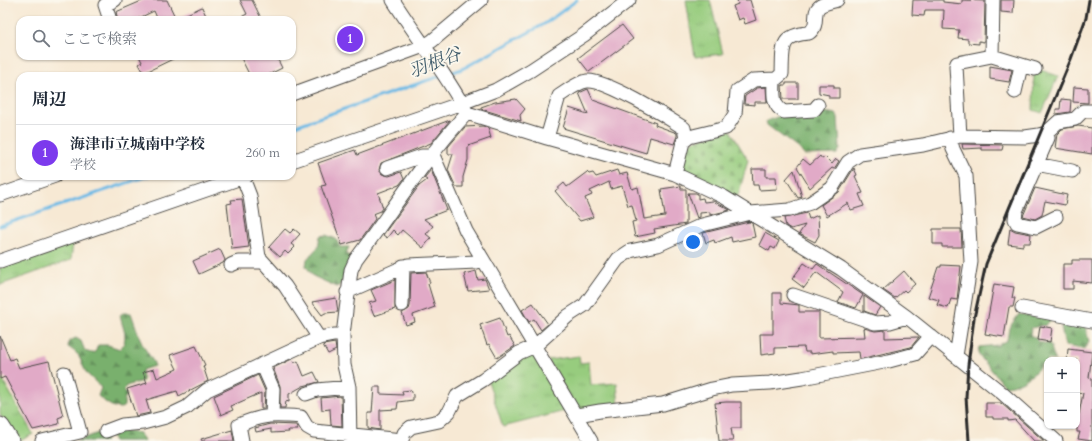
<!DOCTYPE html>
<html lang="ja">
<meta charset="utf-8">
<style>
body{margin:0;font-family:Cardo,"Noto Serif JP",serif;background:#f6f6f7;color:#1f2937}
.controls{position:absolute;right:12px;bottom:12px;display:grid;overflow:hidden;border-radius:8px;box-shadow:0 1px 3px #0004}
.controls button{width:36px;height:36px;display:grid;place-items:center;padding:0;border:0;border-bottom:1px solid #e0e1e3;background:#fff;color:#1f2937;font:20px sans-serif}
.you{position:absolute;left:693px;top:242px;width:14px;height:14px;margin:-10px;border:3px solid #fff;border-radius:50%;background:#1a73e8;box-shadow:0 0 0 6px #1a73e833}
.badge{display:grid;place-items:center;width:26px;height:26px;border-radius:50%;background:#7c3aed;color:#fff;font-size:13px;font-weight:700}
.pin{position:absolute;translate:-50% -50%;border:2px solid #fff;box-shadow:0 1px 4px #0006}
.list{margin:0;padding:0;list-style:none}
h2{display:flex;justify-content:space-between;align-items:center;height:52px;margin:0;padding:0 16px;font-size:17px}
h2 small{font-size:13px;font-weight:400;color:#747a83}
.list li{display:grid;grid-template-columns:26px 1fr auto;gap:12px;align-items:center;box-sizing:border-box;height:56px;padding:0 16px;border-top:1px solid #e0e1e3}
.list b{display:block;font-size:15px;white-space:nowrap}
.list p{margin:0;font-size:13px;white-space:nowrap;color:#747a83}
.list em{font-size:13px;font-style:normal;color:#747a83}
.icon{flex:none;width:22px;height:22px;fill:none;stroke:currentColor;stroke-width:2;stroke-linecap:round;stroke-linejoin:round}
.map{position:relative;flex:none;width:1092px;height:441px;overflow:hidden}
.search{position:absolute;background:#fff;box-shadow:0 1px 3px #0004;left:16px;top:16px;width:280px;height:44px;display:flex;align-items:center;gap:10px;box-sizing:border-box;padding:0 14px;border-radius:12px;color:#747a83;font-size:15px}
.panel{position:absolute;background:#fff;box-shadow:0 1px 3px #0004;left:16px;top:72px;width:280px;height:108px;border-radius:12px}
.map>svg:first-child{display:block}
.grass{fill:url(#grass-tufts);stroke:#617c54}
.forest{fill:url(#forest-firs);stroke:#526e4c}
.cemetery{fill:url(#cemetery-stones);stroke:#617c54}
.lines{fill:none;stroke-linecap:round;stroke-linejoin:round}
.stream{stroke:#6bbae6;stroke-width:3}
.building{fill:#e1aac7}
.minor-casing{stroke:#4a4844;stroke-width:15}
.highway-casing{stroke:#4a4844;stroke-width:21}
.minor{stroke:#fff;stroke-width:13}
.highway{stroke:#fff;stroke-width:19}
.rail{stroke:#2b2b2b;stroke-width:3}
.labels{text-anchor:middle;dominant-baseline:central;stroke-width:3.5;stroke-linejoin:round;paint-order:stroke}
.water-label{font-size:18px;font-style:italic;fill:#415d6c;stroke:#fbf7ec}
</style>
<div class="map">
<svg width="1092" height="441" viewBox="0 0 1092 441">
<defs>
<pattern id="grass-tufts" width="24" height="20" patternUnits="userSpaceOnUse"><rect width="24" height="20" fill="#97cc7e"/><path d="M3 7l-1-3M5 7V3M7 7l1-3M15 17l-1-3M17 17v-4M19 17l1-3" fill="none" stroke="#82af6d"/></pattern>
<pattern id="forest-firs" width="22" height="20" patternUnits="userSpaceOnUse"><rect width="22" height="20" fill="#79b06d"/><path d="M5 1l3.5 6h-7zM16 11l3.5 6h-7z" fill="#638f5a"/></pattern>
<pattern id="cemetery-stones" width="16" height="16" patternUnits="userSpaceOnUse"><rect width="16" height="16" fill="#97cc7e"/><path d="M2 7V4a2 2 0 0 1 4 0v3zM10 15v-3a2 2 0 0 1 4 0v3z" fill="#82af6d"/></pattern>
</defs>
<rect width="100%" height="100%" fill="#fbf7ec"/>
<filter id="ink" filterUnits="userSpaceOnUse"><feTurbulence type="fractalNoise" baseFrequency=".025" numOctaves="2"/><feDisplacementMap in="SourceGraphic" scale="8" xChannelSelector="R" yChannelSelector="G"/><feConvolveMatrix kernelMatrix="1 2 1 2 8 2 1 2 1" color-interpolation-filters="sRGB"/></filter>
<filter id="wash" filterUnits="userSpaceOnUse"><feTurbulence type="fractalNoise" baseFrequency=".012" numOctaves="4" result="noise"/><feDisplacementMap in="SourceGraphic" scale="16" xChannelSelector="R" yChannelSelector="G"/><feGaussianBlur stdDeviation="0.9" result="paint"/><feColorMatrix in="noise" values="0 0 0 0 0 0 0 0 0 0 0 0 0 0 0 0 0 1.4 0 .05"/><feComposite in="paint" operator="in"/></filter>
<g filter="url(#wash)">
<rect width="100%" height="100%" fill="#f7e9d4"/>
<!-- grass -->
<path class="grass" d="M686,0h24l13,54 -28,3z
M1038,69l20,7 -16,37 -9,-3 1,-38z
M73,243l-2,17 -71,25v-17z
M530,349l39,61 -66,17 -15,-46z
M579,356l1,7 9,-1 2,23 26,-2 2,23 -41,6 -30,-52z
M0,375l33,59 -13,7h-3l-17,-27z"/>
<!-- forest -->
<path class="forest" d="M824,112l12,2 2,3 2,32 -3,5 -33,1 -4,-5 -33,-25 -1,-4 17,-6z
M326,235l10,4 4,8h9l-3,6 5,4c-3,10 -5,26 -14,30l-24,-11 -7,-10 1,-7 11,-12 2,-11z
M123,313h8l11,31 12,19v3l-12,4 1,11 -17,5 -2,4 3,6 -3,3v8c-9,4 -19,-5 -26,-11l3,-8c-4,-6 -11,-10 -15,-16 -7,-13 -3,-16 -18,-25l1,-6 7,-3 5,3 4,10 6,2h4l3,-8h10l12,4c10,-12 2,-21 0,-34z
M1019,314l33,5 -6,6 -15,3 -1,7 6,3 2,4 12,2 5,16h-8v4h-5c-11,13 -20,21 -37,22l-27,-32 1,-7 19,-2 9,-5 2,-12z
M1065,323l20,2 4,17 -5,7 -19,-3 -4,-19z
M121,430l18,3 6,8h-31l-3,-6z
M101,432l5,9h-30z"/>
<!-- cemetery -->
<path class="cemetery" d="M730,130l18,30 -9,33 -4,7 -54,-30 6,-24 6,-5z"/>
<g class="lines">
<!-- stream -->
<path class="stream" d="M447,74l15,-5 84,-46 31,-23
M292,127l148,-51
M0,226l148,-50"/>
</g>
<g id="blocks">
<!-- building -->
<path class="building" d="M144,0h23l9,19 26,-12 6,13h-50l-4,-9 -19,9h-17l-2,-8z
M240,0h12l10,20h-27l12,-6z
M737,0h13l6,20 -11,4 -2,-6 -5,2 -5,-14 5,-2z
M913,0h30v2l19,2v-4l23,1 -1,41 -5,-1v3l-11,-1v-4l-10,-1 1,-8 -16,-1 1,-19h-19l-1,6 -12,-1z
M1001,0h13l-1,13 -12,-1z
M622,25l11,14 -44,33 -11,-14z
M139,56h40l-35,17 -5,-9 3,-2z
M240,56h36l6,12 -16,8h-16z
M990,66l22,4 -3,12 -19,-3z
M786,83h12v16h-15l-1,-14h4z
M819,85h15v3h5v10h-10v-3l-10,-2z
M766,87l1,15h-12v3l-11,-1 1,-8 12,-8z
M1074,87l14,1v15l-15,-1z
M588,89l5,11 63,23 -1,2 22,8v3l-3,8 -24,-7 -4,16 -83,-25 6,-20 19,6 -9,-21z
M516,99l9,10 -5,6 1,6 -40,-12v-2l14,-5z
M1061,99l10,1 -1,12 -14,2v-5h4z
M450,120l-19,23 -50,20 -2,7 3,4 7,2 12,-4 3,7 -5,6 -21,8 5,15 -2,3 -8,3 2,5 -15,21 -18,5 -21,-59 5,-1 -8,-22 37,-13 2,5z
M483,126l5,2 3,10 -23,8v14l-5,17v10h-7l-8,-17 5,-16h-5v-7l17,-20z
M1078,126l14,2v26l-37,-6 2,-14 5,-5z
M962,144l41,1v1l-1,4h-20v-2l-19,1z
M820,156l2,3 3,-2 7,7 4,-5 3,2 -5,8 -2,-1 -22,20 -13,-21 6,-8 7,6z
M854,168l3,7 -2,1 8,17 -4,1 5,12 -13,4 -3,-7 -21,13 -6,-11 18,-13z
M752,169h14v8h10l1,12 -18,1 -1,-5h-5z
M431,170l16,40 -23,9 9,7 -7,8 5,4 -8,10 -21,-18 -4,5 -5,-5 -6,8 -4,-3 36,-49 8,-6 -3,-2z
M617,170l2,5 8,-2 5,16 6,-2 6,32 21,-3 -4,-27 20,-3v3h5v35l-32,5 1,4 -20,4 -3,-15 4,-1 -4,-16 -4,1 -6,-20 -11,3 -2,-7 -19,9 2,4 -7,3 8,19 -13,4 -25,-30 9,-8 3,4 20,-15 2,2 4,-1 3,4z
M794,170l8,27 -4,1 -12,-19z
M1035,188l32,7 -2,10 -20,-4 -3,14 -7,4 -12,-3z
M688,193h8l2,1v5l5,-1 1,4 9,-1 17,9 -20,5v-3l-10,1v4l-3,1z
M242,199l7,48 -17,2 -5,-45 5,-1 -1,-3z
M807,213l2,6 9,-4 1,20 -4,7 -16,-8 6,-9 -14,4 -5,-3 -2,-8z
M749,222l3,1 3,14 -23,5 -1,-5 -16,6 -1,-3 -8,3 -3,-10z
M1010,228l5,3 16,3 -1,9h-7v3l-15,-2z
M285,229l5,4 4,-4 6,5 -9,10 4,3 -7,7 -3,-3 -5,6 -11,-10z
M933,229h28l1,18h-20v-3h-9z
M765,233l14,8 -4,8 -4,-2 -2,4 -10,-6z
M220,249l5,11 -2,3 -24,11 -6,-13z
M1072,260h20v23l-19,-2v8h-10v-25h9z
M804,263l9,6 4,-5 46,31 -7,13 -18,-6 5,-10 -27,-20 -12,16 -12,-9z
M941,265l20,1 -4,34 -6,-1 -3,9 -11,-3 2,-5 -11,-3 10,-30h3z
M476,271l2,9 7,-1 4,10 -21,2 -4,-17z
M904,271l11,13 -9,8 -2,-2 -9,8 -12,-8z
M426,272l4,11 -2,1 7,23 -22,8 2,7 -9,3 -4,-12 7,-4 1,-3 1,-33z
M395,280v29l-21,7 -5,-13 7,-2 -5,-11z
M994,284l20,3 -2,11h3l-2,9h-4l-5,30 -19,-3z
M773,293h8v10l18,2v7h20v26l46,-1 -1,-9 11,3 10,-1v8l34,-1 -8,10 -51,12 -1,-7 -26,1v-2l-23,3v-2h-5l-1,-5 -29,1v5l-14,2 -1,-21h13z
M864,296l16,11 -5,8 -11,-4z
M336,298l2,14 -13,1 -3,2 -10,-13z
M533,303l15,21 -7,6 -7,-11 -5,3 -7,-12z
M500,318l7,19 2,-1 6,10 -18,12 -8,-14 -2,1 -7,-20z
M1040,326l12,2 -2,14 -12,-2z
M0,336l10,24 5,-2 4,10 30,-7 14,55 -5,2 1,6 -26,6 -28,-53 -5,2z
M335,343l1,7 -8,4 -5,-9z
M196,346l9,19 -2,1 5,15 -29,15 -2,-5 -31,9 4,13 -14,3 -9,-27 20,-6 -4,-11 11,-3 3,9 20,-9 -7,-14z
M1068,349l24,3 -3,26 3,1v62l-14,-2 2,-7h-3v-18h2l4,-21 -6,-1v-32h-10z
M292,359l2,4 4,-2 6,15 10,-4 5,10 -16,4 -14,8v8l-3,-1 -1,7h-5v-22l-7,-18z
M258,375l7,16 -1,18h-3v-16l-30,13 2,4 -12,5 -7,-19z
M374,387h6v7l23,1 -1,-4 9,-1 2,5v5l-15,2 -1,7 -17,1v20l-12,-2v-15h4z
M341,396l1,30 -11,-1 -1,-16 -8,1 -1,-12z
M726,402h15v26h-10l2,13h-14l-4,-38z
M986,403h15l43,38h-10l-19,-21 -7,1v-2h-15v-2h-7z
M270,424l26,1 2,5h-10l1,2 -18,1v-4l-15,3 -1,-4z
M232,430l2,11h-32l-1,-2z"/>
</g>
</g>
<g filter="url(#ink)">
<use href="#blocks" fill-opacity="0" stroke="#4a4844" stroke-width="1"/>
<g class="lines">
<!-- minor casing -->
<g class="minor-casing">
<path id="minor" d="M393,0c24,38 53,73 74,113l80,25 128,36 49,23 117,72 66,48 95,76 54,48
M110,20l-5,-15 10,-5
M992,56l43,13
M774,79c0,13 -3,26 10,33l30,-2 4,-5
M1015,92l6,-26
M292,94l132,-48 8,-5 49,-41
M1046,133l2,5 -32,73 -1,8 2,4 19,4 20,-10
M960,136l-4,-70 1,-3 35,-7 1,-56
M547,138l12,-42c8,-5 19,-14 28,-15 18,-2 80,36 97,47l2,11
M950,138l3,11 13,27 5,86 -15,94
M433,155l33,76 125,210
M292,161l170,-58 34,-13 35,-20 53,-35 45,-35
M1036,164l36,7
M387,168l35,-12h10
M675,174l8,-32 6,-5 37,-9 9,-14 2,-23 17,-11 22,-1 6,-5c1,-25 -3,-39 27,-41 11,-8 3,-20 10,-26 4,-4 13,-5 18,-7
M243,178l7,18 9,61 26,29 34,52
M0,195l55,-19
M0,261l247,-85
M231,265l7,-3h25
M347,292l61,-27 69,-3 5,-4
M793,295l82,28 15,-1 17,-5
M402,305l1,-39
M1022,308l70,13
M262,364l11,25 -1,26
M306,394l11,-4 32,-3
M577,415l23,-4 63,-7 49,-15 20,-4 38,-2 32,-5 87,-17 26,-7 16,-18
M106,431l16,-6 21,-2 23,-6 21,-10 20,-17 112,-52 15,-3h9
M42,441l38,-9 -16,-59
M242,441l-3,-16c25,-11 36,-10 62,-8l6,10 7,4 88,9 2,-7 7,-6 28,-6 10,-9 8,-16 26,-16 36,-27 16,-7 33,-30 17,-11 33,-46 12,-8 28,-6 44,-20 48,-12 39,-3 21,-7 22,-15 16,-26 12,-8 63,-9 37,-9 65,1 14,-2 7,-2 12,-11 17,-3 8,-8h9
M350,441l-1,-54 -5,-22 -1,-30 8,-65 5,-11c36,-48 70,-102 111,-146"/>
</g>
<!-- highway casing -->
<g class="highway-casing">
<path id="highway" d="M0,427l9,14"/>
</g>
<!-- minor -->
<use href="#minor" class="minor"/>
<!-- highway -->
<use href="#highway" class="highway"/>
<!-- rail -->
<path class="rail" d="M969,441l-3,-44 2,-32 6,-47 12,-54 85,-205 15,-41 3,-18"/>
</g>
</g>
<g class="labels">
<!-- water labels -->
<g class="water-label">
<text transform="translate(435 63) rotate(-21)">羽根谷</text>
</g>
</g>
</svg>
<div class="controls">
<button>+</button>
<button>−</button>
</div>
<div class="you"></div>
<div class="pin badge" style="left:350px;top:39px">1</div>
<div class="search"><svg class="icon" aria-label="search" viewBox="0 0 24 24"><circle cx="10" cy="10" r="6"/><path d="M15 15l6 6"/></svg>ここで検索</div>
<section class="panel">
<h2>周辺<small></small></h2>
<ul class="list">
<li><span class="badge">1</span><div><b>海津市立城南中学校</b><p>学校</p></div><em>260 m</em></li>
</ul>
</section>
</div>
